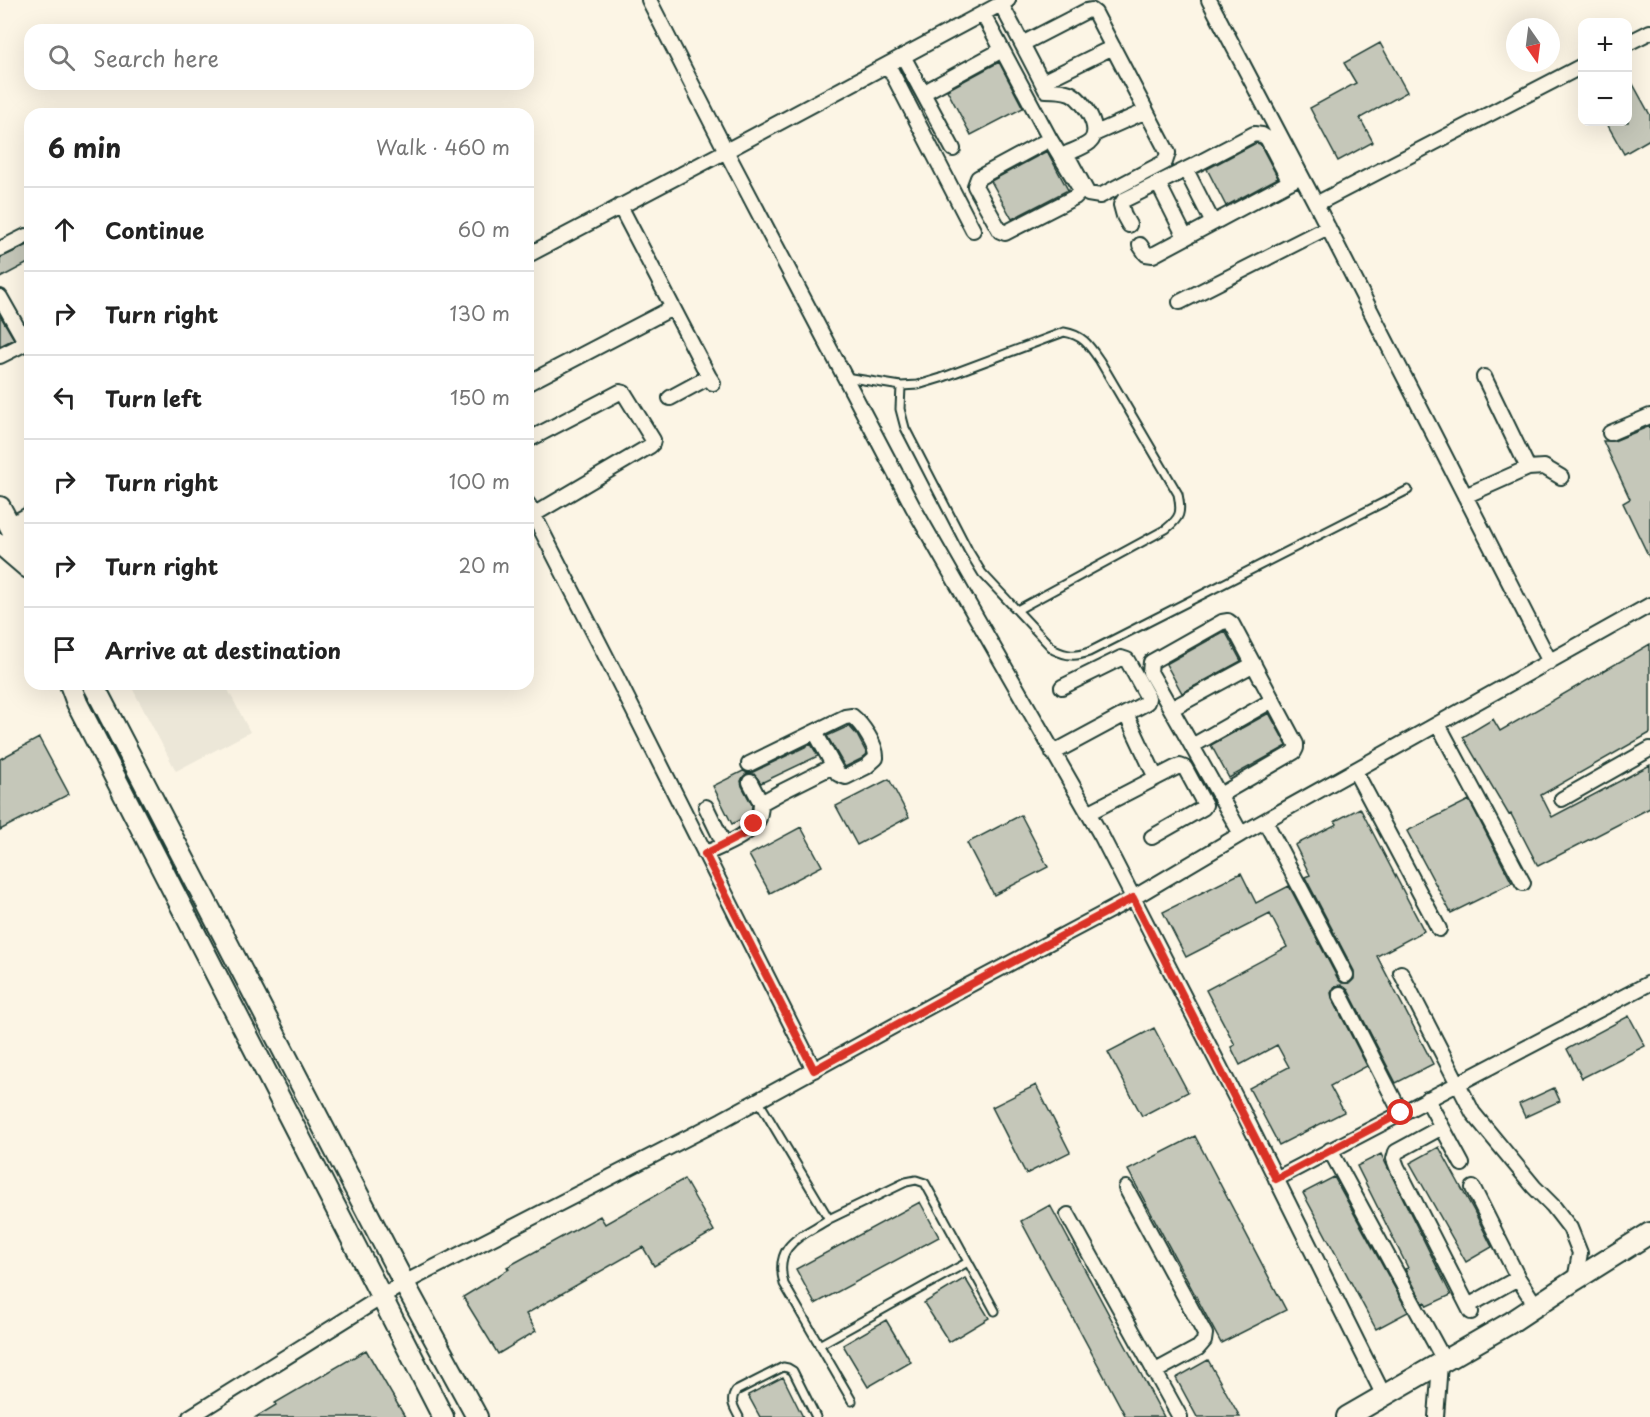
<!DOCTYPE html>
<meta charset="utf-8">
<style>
body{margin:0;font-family:"Playpen Sans",sans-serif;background:#f2f2f2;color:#222}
.controls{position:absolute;right:18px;top:18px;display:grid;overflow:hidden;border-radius:12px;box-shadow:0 6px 24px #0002}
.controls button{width:54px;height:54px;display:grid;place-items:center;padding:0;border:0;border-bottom:2px solid #e0e0e0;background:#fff;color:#222;font:30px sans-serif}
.compass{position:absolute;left:1506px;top:18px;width:54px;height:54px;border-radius:50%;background:#fff;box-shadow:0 6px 24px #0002;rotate:166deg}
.stop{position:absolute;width:18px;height:18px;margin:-14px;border:4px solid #d93025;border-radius:50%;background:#fff}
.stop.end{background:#d93025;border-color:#fff;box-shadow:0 2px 6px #0008}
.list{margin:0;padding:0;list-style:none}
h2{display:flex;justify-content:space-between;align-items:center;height:78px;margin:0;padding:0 24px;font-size:26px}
h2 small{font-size:20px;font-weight:400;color:#767676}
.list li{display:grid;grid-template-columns:39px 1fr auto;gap:18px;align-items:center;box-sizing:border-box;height:84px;padding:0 24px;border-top:2px solid #e0e0e0}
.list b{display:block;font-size:22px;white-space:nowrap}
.list em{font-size:20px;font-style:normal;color:#767676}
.icon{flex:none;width:33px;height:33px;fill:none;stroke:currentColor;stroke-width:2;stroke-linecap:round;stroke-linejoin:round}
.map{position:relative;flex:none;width:1650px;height:1417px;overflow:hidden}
.search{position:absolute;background:#fff;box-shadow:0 6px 24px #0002;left:24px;top:24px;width:510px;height:66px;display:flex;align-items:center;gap:15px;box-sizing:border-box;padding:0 21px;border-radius:18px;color:#767676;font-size:22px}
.panel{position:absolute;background:#fff;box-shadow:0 6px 24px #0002;left:24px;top:108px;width:510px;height:582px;border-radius:18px}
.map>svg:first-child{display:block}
.built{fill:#ece7d8}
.building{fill:#c5c7b9;stroke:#1f3d34;stroke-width:1.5}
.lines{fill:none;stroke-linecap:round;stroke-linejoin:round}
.lane-casing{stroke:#1f3d34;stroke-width:11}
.street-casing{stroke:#1f3d34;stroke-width:18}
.secondary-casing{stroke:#1f3d34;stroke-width:24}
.lane{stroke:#fcf5e5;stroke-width:7}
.street{stroke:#fcf5e5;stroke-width:14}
.secondary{stroke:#fcf5e5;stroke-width:20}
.route{stroke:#d93025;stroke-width:8}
</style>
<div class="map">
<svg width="1650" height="1417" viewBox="0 0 1650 1417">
<rect width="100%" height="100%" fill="#fcf5e5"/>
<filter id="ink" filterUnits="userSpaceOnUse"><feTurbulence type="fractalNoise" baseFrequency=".0167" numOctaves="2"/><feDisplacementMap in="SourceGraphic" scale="12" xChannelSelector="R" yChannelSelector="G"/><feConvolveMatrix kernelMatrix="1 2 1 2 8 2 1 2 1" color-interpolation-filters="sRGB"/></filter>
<g filter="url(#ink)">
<!-- built -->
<path class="built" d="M130,684h95l25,48 -74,39z"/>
<!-- building -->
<path class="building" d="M1380,43l27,49 -47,26 13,24 -35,19 -28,-53 46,-25 -12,-20z
M999,62l24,46 -52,27 -24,-45z
M1628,75l22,40v24l-26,15 -18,-32h22z
M1256,143l4,1 18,34 -52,28 -19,-37z
M1047,151l21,39 -56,29 -21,-38z
M30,244v18l-30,16v-20z
M0,315l14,24 -14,7z
M1650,426v133l-27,-56 7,-4 -27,-58h11z
M1225,631l16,30 -59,32 -16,-29z
M1650,644v89l-109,62 11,22 98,-52v43l-112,58 -27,-52 -2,1 -46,-78 30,-18 7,12z
M1269,713l18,33 -58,32 -18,-33z
M849,726l8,9 10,19 -6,5 -16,8 -18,-31z
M39,738l30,56 -69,36v-71z
M811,744l7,12 -57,27 -7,-9h-8l-3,3 -2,4 1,5 10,19 -1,9 -19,10 -19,-38 30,-15 5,2 5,-1z
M889,779l20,38 -52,28 -21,-39z
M1469,800l43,83 -61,30 -44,-82z
M1360,808l64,123 -47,25 56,108 -37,19 -48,-93 -7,-5 -6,1 -4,7 1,5 35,68 -37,20 14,26 -65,33 -30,-57 40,-21 -12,-22 -37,20 -9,-18 4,-2 -29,-55 81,-43 -17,-33 -84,43 -23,-45 78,-39 15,30 33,-17 49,93 4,4h8l4,-4v-8l-49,-94 5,-2 -15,-30 42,-21 -2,-3z
M1021,815l27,52 -54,28 -27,-52z
M801,827l21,39 -52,27 -21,-38z
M1629,1016l16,30 -63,32 -15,-29z
M1154,1028l34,64 -46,24 -34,-64z
M1036,1085l34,67 -44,22 -34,-67z
M1554,1088l6,13 -35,16 -6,-13z
M1195,1136l91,174 -65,33 -93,-173z
M1439,1147l35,64 18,36 -26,15 -56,-99z
M1381,1154l70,141 -24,11 -2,-4 -2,1 -18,-34 3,-1 -51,-102z
M1334,1177l74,135 -32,17 -73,-136z
M684,1179l30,52 -60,35 -11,-19 -117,67 10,17 -38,23 -35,-57 46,-28 -2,-2 93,-51 5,8z
M920,1202l19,35 -124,67 -19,-35z
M1050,1205l114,212h-38l-105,-196z
M965,1278l24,40 -40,24 -25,-39z
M886,1320l25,42 -43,25 -25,-42z
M366,1350l39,67h-149l20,-12 -1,-2z
M1208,1360l32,57h-43l-21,-39z
M783,1377l20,40h-43l-12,-22z"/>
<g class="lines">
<!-- lane casing -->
<g class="lane-casing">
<path id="lane" d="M845,377l56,9 17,-1 23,-7 123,-46c19,3 25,13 36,29l78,133c4,19 2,24 -12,35l-149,81
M901,386l-1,23 5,19 63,122 14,23 72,77c13,6 21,7 35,2l319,-162
M758,1100l71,119 77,-37 10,-2 9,3 70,128
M829,1219c-28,18 -56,25 -45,65l68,117
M819,1345l149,-83
M739,1417c-5,-10 -10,-16 -3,-26l47,-24 5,1 5,3 23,46"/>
</g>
<!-- street casing -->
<g class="street-casing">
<path id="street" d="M649,0l77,151 187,356 189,330 141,275 141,284
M1209,0l107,204 234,458
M1001,4c15,28 30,57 45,86 8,0 16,0 24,3 13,6 33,36 20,49 -6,5 -15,8 -22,11v4l20,37 12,2 65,-34 3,-9 -73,-140 -4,-3 -5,1 -64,33
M983,14l67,125 29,48v6l-4,4 -70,36 -5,-2 -25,-45 3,-8 72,-39
M1628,43l22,-11
M903,56l50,93
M888,65l85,165
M1042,82l71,-35
M923,93l79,-43
M1094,134l52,-23
M1186,170l27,53
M1158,183l27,54
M1316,204l266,-138
M620,206l89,171
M1129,225l-5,-9 -3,-11 3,-5 71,-35 59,-31 8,1 5,3 23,44
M1140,245l6,9 7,1 144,-77
M0,249l26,-13
M528,255l198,-104 282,-151
M0,297l26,46
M1180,302l148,-75
M0,356l30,-15
M1484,377l44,91
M528,383l144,-75
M670,398l39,-21 4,6
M1610,433l40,-17
M528,440l92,-48 4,1 29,47 -1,4 -2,2 -117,69
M1465,496l63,-28 16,-1 17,10
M528,504l88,172 198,394
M10,525l20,-11
M1171,709l83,-45
M1126,714l30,64
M1438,724l85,159
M1192,746l81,-46
M1053,753l91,-49 3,-2 1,-4 -21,-38 -6,-2 -59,29
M749,764l96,-47 7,-1c10,8 25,30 24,42l-10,9 -20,10 -8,-3 -23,-42
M1355,771l84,158
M750,782l11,21
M1220,795l74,-43 2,-4v-4l-64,-120 -4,-3 -6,1 -71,40 -1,10c31,54 61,108 91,162
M1562,799l88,-50
M706,807l18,37
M1088,813l87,-45 5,-2 5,2 20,37 -2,3 -51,29
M1265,821l81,154
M705,854c16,-8 47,-19 54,-36 1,-4 2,-10 2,-15l20,-11 52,-26
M1401,973l72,140 61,74 19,19 17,22 10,25 -5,27
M1340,994l61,119
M1427,1099l35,65
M1442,1127l-46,25 -2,7 3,8 74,145
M1330,1150l115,212
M1276,1179l374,-196
M1126,1188l79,146 -1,7 -6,7 -44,24
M1473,1188l45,90 18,28
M1068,1215l112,202
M1468,1306l50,-28
M190,1417l214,-134 318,-163 221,-121 190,-101 108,-64 409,-229
M1436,1417l4,-53"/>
</g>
<!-- secondary casing -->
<g class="secondary-casing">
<path id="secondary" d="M0,507l30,57
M0,544l28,24
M70,684l7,19 366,714
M93,684l311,599 73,134
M1347,1417l163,-94 65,-43 75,-47"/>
</g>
<!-- lane -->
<use href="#lane" class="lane"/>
<!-- street -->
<use href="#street" class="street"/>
<!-- secondary -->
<use href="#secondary" class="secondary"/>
</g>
</g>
<g class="lines" filter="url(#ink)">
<!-- route -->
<path class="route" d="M754,824l-10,10 -39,20 109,216 129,-71 190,-101 143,281 125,-66"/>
</g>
</svg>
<div class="controls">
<button>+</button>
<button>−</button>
</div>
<svg class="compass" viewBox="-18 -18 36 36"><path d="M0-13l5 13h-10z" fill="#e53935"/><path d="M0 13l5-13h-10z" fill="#767676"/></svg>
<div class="stop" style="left:1401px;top:1113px"></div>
<div class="stop end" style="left:754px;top:824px"></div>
<div class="search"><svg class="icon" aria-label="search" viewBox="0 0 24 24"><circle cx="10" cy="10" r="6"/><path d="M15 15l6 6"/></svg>Search here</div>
<section class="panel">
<h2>6 min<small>Walk · 460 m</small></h2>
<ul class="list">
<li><svg class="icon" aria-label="ahead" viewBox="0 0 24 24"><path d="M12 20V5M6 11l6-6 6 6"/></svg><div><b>Continue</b></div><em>60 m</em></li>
<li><svg class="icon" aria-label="right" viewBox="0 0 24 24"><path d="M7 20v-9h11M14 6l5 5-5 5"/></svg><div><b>Turn right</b></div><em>130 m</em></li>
<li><svg class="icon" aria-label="left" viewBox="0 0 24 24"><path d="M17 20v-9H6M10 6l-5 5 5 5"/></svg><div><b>Turn left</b></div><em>150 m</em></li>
<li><svg class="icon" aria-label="right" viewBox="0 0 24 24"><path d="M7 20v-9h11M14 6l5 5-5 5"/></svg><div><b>Turn right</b></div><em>100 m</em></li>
<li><svg class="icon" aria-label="right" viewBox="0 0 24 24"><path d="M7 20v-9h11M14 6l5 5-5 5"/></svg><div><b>Turn right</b></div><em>20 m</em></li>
<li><svg class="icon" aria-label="arrive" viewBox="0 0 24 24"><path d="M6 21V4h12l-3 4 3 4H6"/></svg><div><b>Arrive at destination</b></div></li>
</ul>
</section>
</div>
